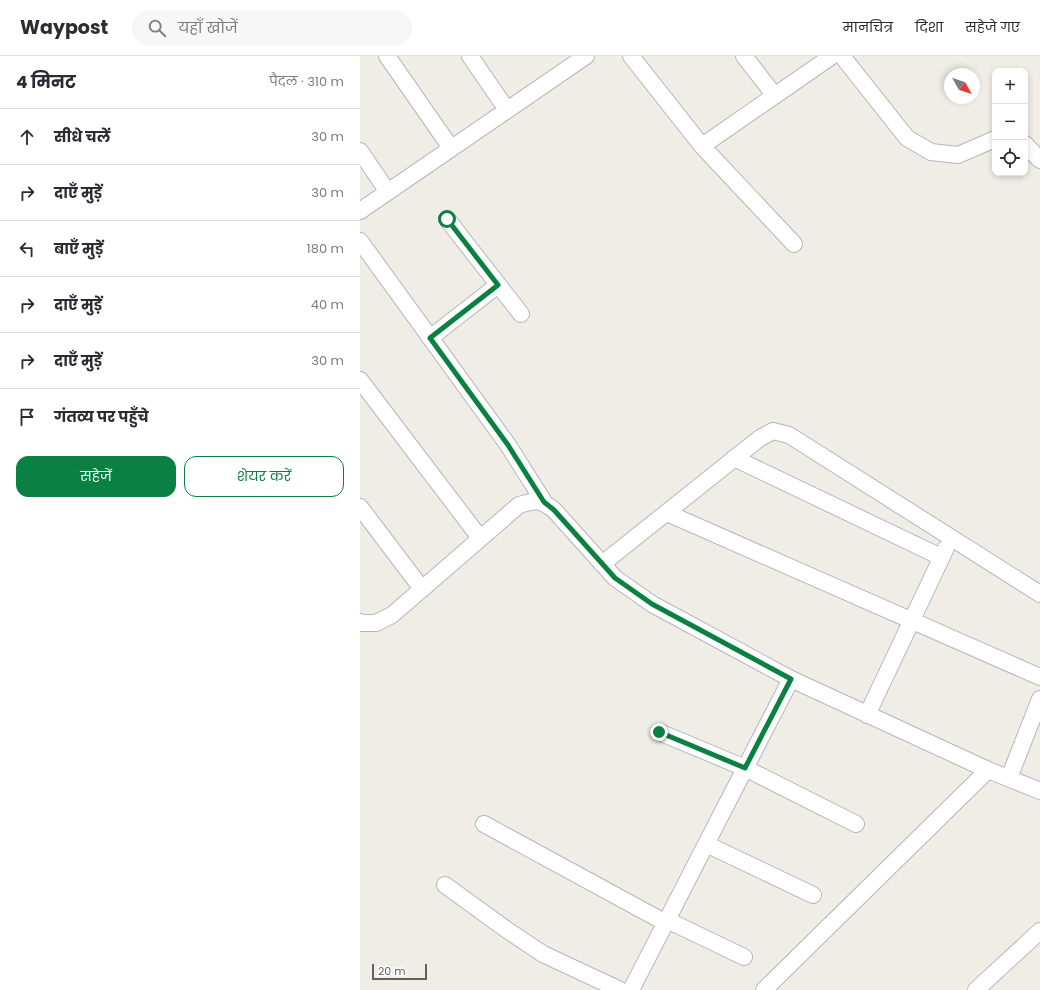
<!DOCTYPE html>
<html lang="hi">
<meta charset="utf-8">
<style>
body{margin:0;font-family:Poppins,"Noto Sans Devanagari",sans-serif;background:#f7f7f7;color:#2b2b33}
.controls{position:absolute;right:12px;top:12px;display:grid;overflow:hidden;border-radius:8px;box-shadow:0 2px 6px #0003}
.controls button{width:36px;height:36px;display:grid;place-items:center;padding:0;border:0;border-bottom:1px solid #e1e1e2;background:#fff;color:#2b2b33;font:20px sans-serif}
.compass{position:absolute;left:584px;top:12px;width:36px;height:36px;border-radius:50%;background:#fff;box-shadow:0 2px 6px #0003;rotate:130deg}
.scale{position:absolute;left:12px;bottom:10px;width:55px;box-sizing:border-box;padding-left:4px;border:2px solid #5e6165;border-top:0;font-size:11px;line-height:14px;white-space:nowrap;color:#5e6165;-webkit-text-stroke:3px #fff;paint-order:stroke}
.stop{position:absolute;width:12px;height:12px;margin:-9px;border:3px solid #0b8043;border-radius:50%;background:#fff}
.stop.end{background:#0b8043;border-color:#fff;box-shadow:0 1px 4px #0008}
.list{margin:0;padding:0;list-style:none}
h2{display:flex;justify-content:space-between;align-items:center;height:52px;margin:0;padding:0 16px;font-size:17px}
h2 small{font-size:13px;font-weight:400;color:#7c7c81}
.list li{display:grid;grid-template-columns:26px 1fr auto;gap:12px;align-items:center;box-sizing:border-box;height:56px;padding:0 16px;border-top:1px solid #e1e1e2}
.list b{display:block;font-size:15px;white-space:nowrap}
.list em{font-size:13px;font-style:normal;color:#7c7c81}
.actions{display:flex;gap:8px;padding:12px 16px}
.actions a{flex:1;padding:9px 0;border:1px solid #0b8043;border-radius:12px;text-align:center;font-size:14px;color:#0b8043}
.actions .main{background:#0b8043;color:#fff}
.icon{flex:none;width:22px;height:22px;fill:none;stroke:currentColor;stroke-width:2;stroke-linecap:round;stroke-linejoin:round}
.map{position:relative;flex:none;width:680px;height:934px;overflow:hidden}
header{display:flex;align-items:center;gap:24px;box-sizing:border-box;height:56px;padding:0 20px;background:#fff;border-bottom:1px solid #e1e1e2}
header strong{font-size:19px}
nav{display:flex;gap:22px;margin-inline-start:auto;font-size:14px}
.search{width:280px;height:36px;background:#f7f7f7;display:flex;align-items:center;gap:10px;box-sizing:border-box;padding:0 14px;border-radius:22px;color:#7c7c81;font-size:15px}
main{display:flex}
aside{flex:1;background:#fff}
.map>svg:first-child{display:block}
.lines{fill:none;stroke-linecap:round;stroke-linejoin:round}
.street-casing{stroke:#b3b6ba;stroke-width:18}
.street{stroke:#fff;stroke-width:16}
.route{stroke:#0b8043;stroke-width:5}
</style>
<header>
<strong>Waypost</strong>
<div class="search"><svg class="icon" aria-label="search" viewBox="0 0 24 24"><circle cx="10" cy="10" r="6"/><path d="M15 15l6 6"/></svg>यहाँ खोजें</div>
<nav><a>मानचित्र</a><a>दिशा</a><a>सहेजे गए</a></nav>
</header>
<main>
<aside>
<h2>4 मिनट<small>पैदल · 310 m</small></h2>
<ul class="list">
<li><svg class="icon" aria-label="ahead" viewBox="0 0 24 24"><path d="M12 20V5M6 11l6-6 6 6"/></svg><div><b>सीधे चलें</b></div><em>30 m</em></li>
<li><svg class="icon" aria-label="right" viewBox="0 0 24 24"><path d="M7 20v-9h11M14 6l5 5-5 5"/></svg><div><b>दाएँ मुड़ें</b></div><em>30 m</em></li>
<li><svg class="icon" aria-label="left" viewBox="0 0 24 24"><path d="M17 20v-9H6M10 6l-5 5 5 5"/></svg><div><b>बाएँ मुड़ें</b></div><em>180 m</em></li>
<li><svg class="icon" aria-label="right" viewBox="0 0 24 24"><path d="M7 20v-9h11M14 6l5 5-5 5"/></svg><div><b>दाएँ मुड़ें</b></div><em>40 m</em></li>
<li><svg class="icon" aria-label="right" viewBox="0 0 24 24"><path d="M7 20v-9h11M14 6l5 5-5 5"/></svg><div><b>दाएँ मुड़ें</b></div><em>30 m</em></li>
<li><svg class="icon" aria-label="arrive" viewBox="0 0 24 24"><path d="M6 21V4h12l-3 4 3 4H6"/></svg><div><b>गंतव्य पर पहुँचे</b></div></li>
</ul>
<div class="actions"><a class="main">सहेजें</a><a>शेयर करें</a></div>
</aside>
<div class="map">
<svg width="680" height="934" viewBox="0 0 680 934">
<rect width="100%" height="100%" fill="#efede6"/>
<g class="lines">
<!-- street casing -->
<g class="street-casing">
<path id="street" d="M27,0l64,92
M110,0l37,54
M271,0l71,90 92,98
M384,0l31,40
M482,0l65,82 24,14 27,3 37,-16
M665,88l15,16
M342,90l130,-90
M0,95l28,41
M0,155l226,-155
M87,163l74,95
M0,185l148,204 36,57
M70,282l68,-53
M0,324l120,158
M374,402l207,99
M0,451l62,82
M307,457l373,164
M242,508l158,-126 13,-7 16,4 251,159
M0,566l2,1h14l16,-8 127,-110c16,-5 21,-6 35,5l61,68 37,26 139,75 197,91 52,21
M507,659l79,-167
M299,676l86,36 111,56
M649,722l31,-79
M124,768l182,99
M346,788l107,51
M85,829l62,45 36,24 77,36
M307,864l77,37
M271,934l160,-311
M404,934l224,-220
M616,934l64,-59"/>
</g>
<!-- street -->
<use href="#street" class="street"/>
</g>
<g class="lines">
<!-- route -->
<path class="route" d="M87,163l51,66 -68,53 78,107 36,57 10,8 61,68 37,26 139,75 -46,89 -86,-36"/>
</g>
</svg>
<div class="controls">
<button>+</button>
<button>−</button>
<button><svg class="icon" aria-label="locate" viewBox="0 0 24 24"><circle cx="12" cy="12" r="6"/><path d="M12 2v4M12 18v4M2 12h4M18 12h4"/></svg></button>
</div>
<svg class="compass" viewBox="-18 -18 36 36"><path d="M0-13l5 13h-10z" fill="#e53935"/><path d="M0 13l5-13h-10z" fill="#7c7c81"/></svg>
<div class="scale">20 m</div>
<div class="stop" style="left:87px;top:163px"></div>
<div class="stop end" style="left:299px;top:676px"></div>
</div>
</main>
